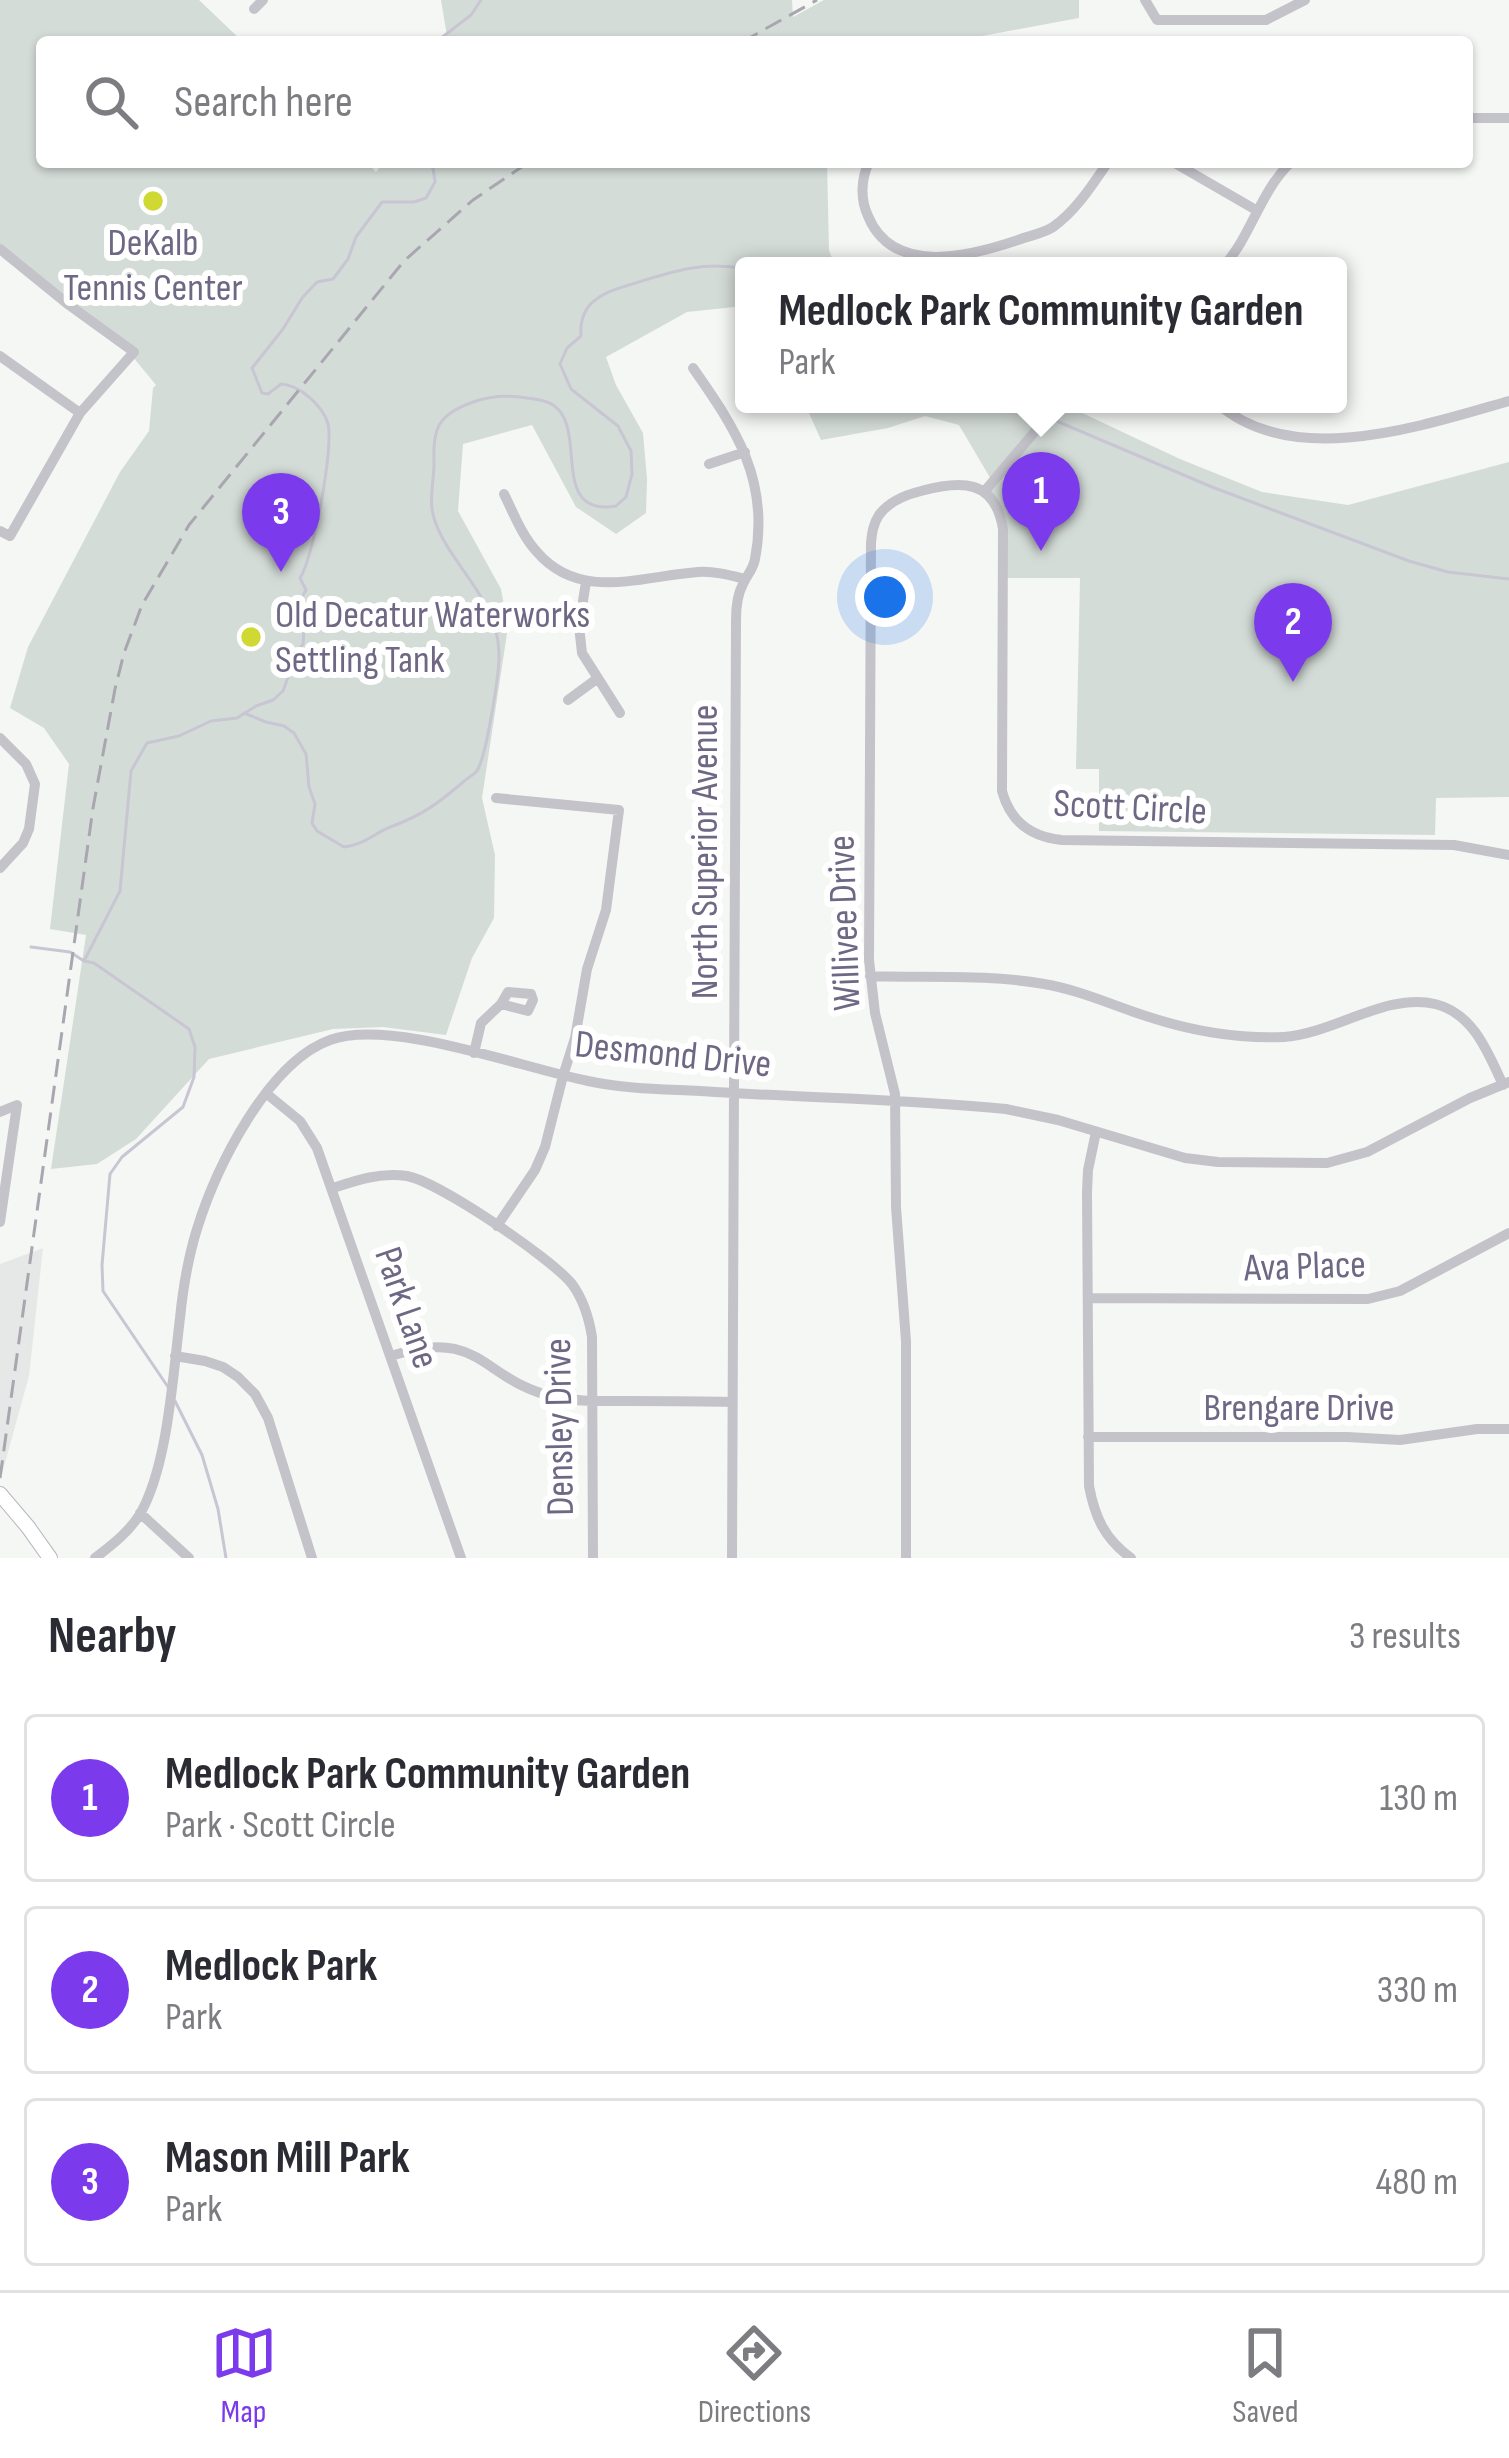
<!DOCTYPE html>
<meta charset="utf-8">
<style>
body{margin:0;font-family:"Sofia Sans Condensed",sans-serif;background:#f2f2f3;color:#2b2b33}
.you{position:absolute;left:885px;top:597px;width:42px;height:42px;margin:-30px;border:9px solid #fff;border-radius:50%;background:#1a73e8;box-shadow:0 0 0 18px #1a73e833}
.badge{display:grid;place-items:center;width:78px;height:78px;border-radius:50%;background:#7c3aed;color:#fff;font-size:39px;font-weight:700}
.pin{position:absolute;translate:-50% -99px;filter:drop-shadow(0 3px 6px #0008)}
.pin::after{content:'';position:absolute;top:63px;width:42px;height:36px;background:inherit;clip-path:polygon(0 0,100% 0,50% 100%)}
.popup{position:absolute;left:735px;top:257px;width:612px;height:156px;box-sizing:border-box;display:grid;place-content:center;border-radius:12px;background:#fff;filter:drop-shadow(0 3px 9px #0005);font-size:39px;white-space:nowrap;color:#7c7c81}
.popup b{font-size:45px;color:#2b2b33}
.popup::after{content:'';position:absolute;left:50%;top:100%;margin-left:-24px;border:24px solid transparent;border-top-color:#fff}
.list{margin:0;padding:0;list-style:none}
h2{display:flex;justify-content:space-between;align-items:center;height:156px;margin:0;padding:0 48px;font-size:51px}
h2 small{font-size:39px;font-weight:400;color:#7c7c81}
.list li{display:grid;grid-template-columns:78px 1fr auto;gap:36px;align-items:center;box-sizing:border-box;height:168px;margin:0 24px 24px;padding:0 24px;border:3px solid #e1e1e2;border-radius:12px}
.list b{display:block;font-size:45px;white-space:nowrap}
.list p{margin:0;font-size:39px;white-space:nowrap;color:#7c7c81}
.list em{font-size:39px;font-style:normal;color:#7c7c81}
.icon{flex:none;width:66px;height:66px;fill:none;stroke:currentColor;stroke-width:2;stroke-linecap:round;stroke-linejoin:round}
.map{position:relative;flex:none;width:1509px;height:1558px;overflow:hidden}
.search{position:absolute;background:#fff;box-shadow:0 3px 9px #0004;left:36px;right:36px;top:36px;height:132px;display:flex;align-items:center;gap:30px;box-sizing:border-box;padding:0 42px;border-radius:12px;color:#7c7c81;font-size:45px}
.sheet{height:732px;background:#fff}
nav{display:flex;justify-content:space-around;align-items:center;box-sizing:border-box;height:168px;border-top:3px solid #e1e1e2;background:#fff;font-size:33px;color:#7c7c81}
nav a{display:grid;justify-items:center;gap:6px}
nav .on{color:#7c3aed}
.map>svg:first-child{display:block}
.built{fill:#e6e8e8}
.green{fill:#d4dcd8}
.lines{fill:none;stroke-linecap:round;stroke-linejoin:round}
.stream{stroke:#c8c6d2;stroke-width:3}
.major-casing{stroke:#b8b6be;stroke-width:16}
.minor{stroke:#c5c3ca;stroke-width:10}
.major{stroke:#fff;stroke-width:14}
.rail{stroke:#a9a6b0;stroke-width:3;stroke-dasharray:18 9;stroke-linecap:butt}
.poi-dot{fill:#d0d933;stroke:#fff;stroke-width:4.5}
.labels{text-anchor:middle;dominant-baseline:central;stroke-width:12;stroke-linejoin:round;paint-order:stroke}
.poi-label{font-size:39px;fill:#6f6884;stroke:#fff}
.street-label{font-size:39px;fill:#6f6884;stroke:#fff}
</style>
<div class="map">
<svg width="1509" height="1558" viewBox="0 0 1509 1558">
<rect width="100%" height="100%" fill="#f5f7f5"/>
<!-- built -->
<path class="built" d="M43,1248l-14,128 -29,105v-217z"/>
<!-- green -->
<path class="green" d="M0,0h199l44,42h-201v120h324l10,10 8,-10h443l2,88 6,16h-91v40l-57,6 -81,45 10,28 27,48 4,46 -1,34 -30,21 -40,-27 -44,-82 -69,19 -5,67 43,78 7,38 -26,171 13,57 -1,63 -22,40 -26,77 -63,-8 -50,2 -124,30 -73,80 -39,25 -46,5 35,-234 -36,-6 19,-165 -25,-36 -34,-20 18,-61 92,-175 29,-41 4,-43 3,-3 -28,-34 -128,-107z
M441,0h351l1,17 31,-17h255v18l-129,24h-502z
M805,404h258l117,55 82,33 86,13 161,-43v335l-73,1 -1,37 -336,-4v-62h-23l4,-191h-77l-2,-57 -17,-29 8,-11 -33,-56 -34,-9 -37,12 -67,12z"/>
<g class="lines">
<!-- stream -->
<path class="stream" d="M436,42l35,-27 10,-15
M1019,404l26,12
M1054,420l158,67 197,74 39,11 61,7
M244,713l22,9 18,4 10,7 12,21 3,33 6,17 -3,19 5,8 27,16c21,-2 31,-15 49,-21 31,-12 44,-22 69,-43 4,-4 10,-7 14,-11 10,-11 23,-98 23,-116 0,-9 -1,-18 -4,-27 -11,-44 -57,-79 -63,-120 -2,-14 2,-31 2,-45 -1,-36 3,-49 39,-62 17,-6 36,-7 54,-4 8,1 20,2 26,7 36,23 -5,112 63,101l10,-9 6,-23 -1,-23 -13,-25 -47,-37 -11,-25 7,-16 14,-12c-1,-14 2,-26 13,-35 10,-9 23,-12 35,-16 39,-12 74,-25 115,-16
M31,947l39,5 14,9 10,2 95,66 6,18 -1,30 -11,30 -61,50 -12,17 -8,91 1,26 65,96
M84,961l36,-70 11,-120 16,-28 32,-7 32,-15 26,-3 19,-12 17,-6 10,-9 14,-39 6,-8 2,-28 -3,-19 4,-7 -6,-12c13,-19 34,-131 28,-154 -5,-18 -28,-39 -47,-40l-13,10 -6,-1 -10,-25 31,-39 19,-31 15,-16 16,-3 15,-20 8,-22 26,-35h32l12,-4 9,-16 -2,-14 -8,-6
M175,1401l27,54 16,54 8,49"/>
<!-- major casing -->
<g class="major-casing">
<path id="major" d="M0,1494l28,33 22,31"/>
</g>
<!-- minor -->
<path class="minor" d="M1145,0l12,20h109l39,-20
M254,9l9,-9
M1467,118h42
M869,162c-8,17 -9,37 -1,54 25,61 103,40 150,24 11,-4 26,-7 35,-13 23,-16 40,-43 55,-65
M1173,162l83,48
M0,249l69,56 65,47 -54,61 -70,123 -10,-5
M1224,266c28,-32 36,-74 67,-104
M0,356l80,57
M693,368c43,61 77,113 62,191 -2,11 -8,16 -12,25 -6,11 -7,24 -7,36l-4,938
M1218,404c76,66 206,21 291,-3
M709,464l36,-12
M984,492l74,-88
M504,494c10,20 18,42 33,58 43,50 105,24 161,20 16,-1 31,3 47,7
M586,582l-7,44 3,27 38,60
M568,700l30,-22
M0,738l26,26 9,20 -6,45 -6,14 -23,25
M496,798l123,12 -13,100 -19,59 -12,69 -12,38 -18,71 -10,23 -38,56
M870,976c57,2 118,-2 174,8 36,6 70,22 105,33 43,14 89,22 135,20 48,-3 104,-45 151,-33 38,9 53,48 68,81
M474,1053l7,-30 20,-19 7,-12 23,2 2,6 -5,11 -27,-7
M267,1094l33,27 17,27 144,410
M0,1112l17,-7 -17,117
M1096,1132l-8,38 -1,22 2,294c6,32 16,53 42,72
M333,1188c24,-8 48,-16 74,-12 32,6 144,82 165,108 11,15 17,34 20,53l1,221
M1088,1298l280,1 32,-8 109,-58
M175,1356l30,5 18,6 15,10 17,17 13,24 44,140
M391,1356c92,-30 90,25 164,41 24,5 50,4 74,4 35,0 69,0 103,1
M1088,1437h259l53,3 77,-11h32
M140,1513l49,45
M95,1558c17,-13 34,-26 45,-44 28,-48 33,-140 40,-196 3,-30 8,-60 17,-89 19,-61 70,-166 133,-189 61,-22 192,28 258,41 42,9 85,8 127,11 97,6 194,7 291,17l52,11 127,38 33,4 109,1 40,-11 103,-54 39,-16
M906,1558v-217l-10,-134 -1,-113 -20,-81 -6,-53 2,-417c1,-10 2,-19 8,-28 10,-14 26,-20 42,-24 40,-11 74,-12 82,38l-1,262c8,30 29,46 60,49l392,5 55,10"/>
<!-- major -->
<use href="#major" class="major"/>
<!-- rail -->
<path class="rail" d="M742,42l75,-42
M0,1478l93,-670 22,-119 9,-36 18,-48 47,-80 215,-264 69,-61 56,-38"/>
</g>
<!-- markers -->
<g class="poi-dot">
<circle cx="153" cy="201" r="12"/>
<circle cx="251" cy="637" r="12"/>
</g>
<g class="labels">
<!-- poi labels -->
<g class="poi-label">
<text x="153" y="243">DeKalb<tspan x="153" dy="45">Tennis Center</tspan></text>
<text x="275" y="615" text-anchor="start">Old Decatur Waterworks<tspan x="275" dy="45">Settling Tank</tspan></text>
</g>
<!-- street labels -->
<g class="street-label">
<text transform="translate(1130 808) rotate(3)">Scott Circle</text>
<text transform="translate(705 852) rotate(-90)">North Superior Avenue</text>
<text transform="translate(845 923) rotate(-92)">Willivee Drive</text>
<text transform="translate(673 1055) rotate(6)">Desmond Drive</text>
<text transform="translate(1305 1267) rotate(-2)">Ava Place</text>
<text transform="translate(406 1308) rotate(71)">Park Lane</text>
<text x="1299" y="1408">Brengare Drive</text>
<text transform="translate(560 1427) rotate(-91)">Densley Drive</text>
</g>
</g>
</svg>
<div class="you"></div>
<div class="pin badge" style="left:1041px;top:551px">1</div>
<div class="popup"><b>Medlock Park Community Garden</b>Park</div>
<div class="pin badge" style="left:1293px;top:682px">2</div>
<div class="pin badge" style="left:281px;top:572px">3</div>
<div class="search"><svg class="icon" aria-label="search" viewBox="0 0 24 24"><circle cx="10" cy="10" r="6"/><path d="M15 15l6 6"/></svg>Search here</div>
</div>
<section class="sheet">
<h2>Nearby<small>3 results</small></h2>
<ul class="list">
<li><span class="badge">1</span><div><b>Medlock Park Community Garden</b><p>Park · Scott Circle</p></div><em>130 m</em></li>
<li><span class="badge">2</span><div><b>Medlock Park</b><p>Park</p></div><em>330 m</em></li>
<li><span class="badge">3</span><div><b>Mason Mill Park</b><p>Park</p></div><em>480 m</em></li>
</ul>
</section>
<nav>
<a class="on"><svg class="icon" aria-label="map" viewBox="0 0 24 24"><path d="M3 6l6-2 6 2 6-2v14l-6 2-6-2-6 2zM9 4v14M15 6v14"/></svg>Map</a>
<a><svg class="icon" aria-label="directions" viewBox="0 0 24 24"><path d="M12 3l9 9-9 9-9-9zM9 14v-3h6M13 9l2 2-2 2"/></svg>Directions</a>
<a><svg class="icon" aria-label="saved" viewBox="0 0 24 24"><path d="M7 4h10v16l-5-4-5 4z"/></svg>Saved</a>
</nav>
